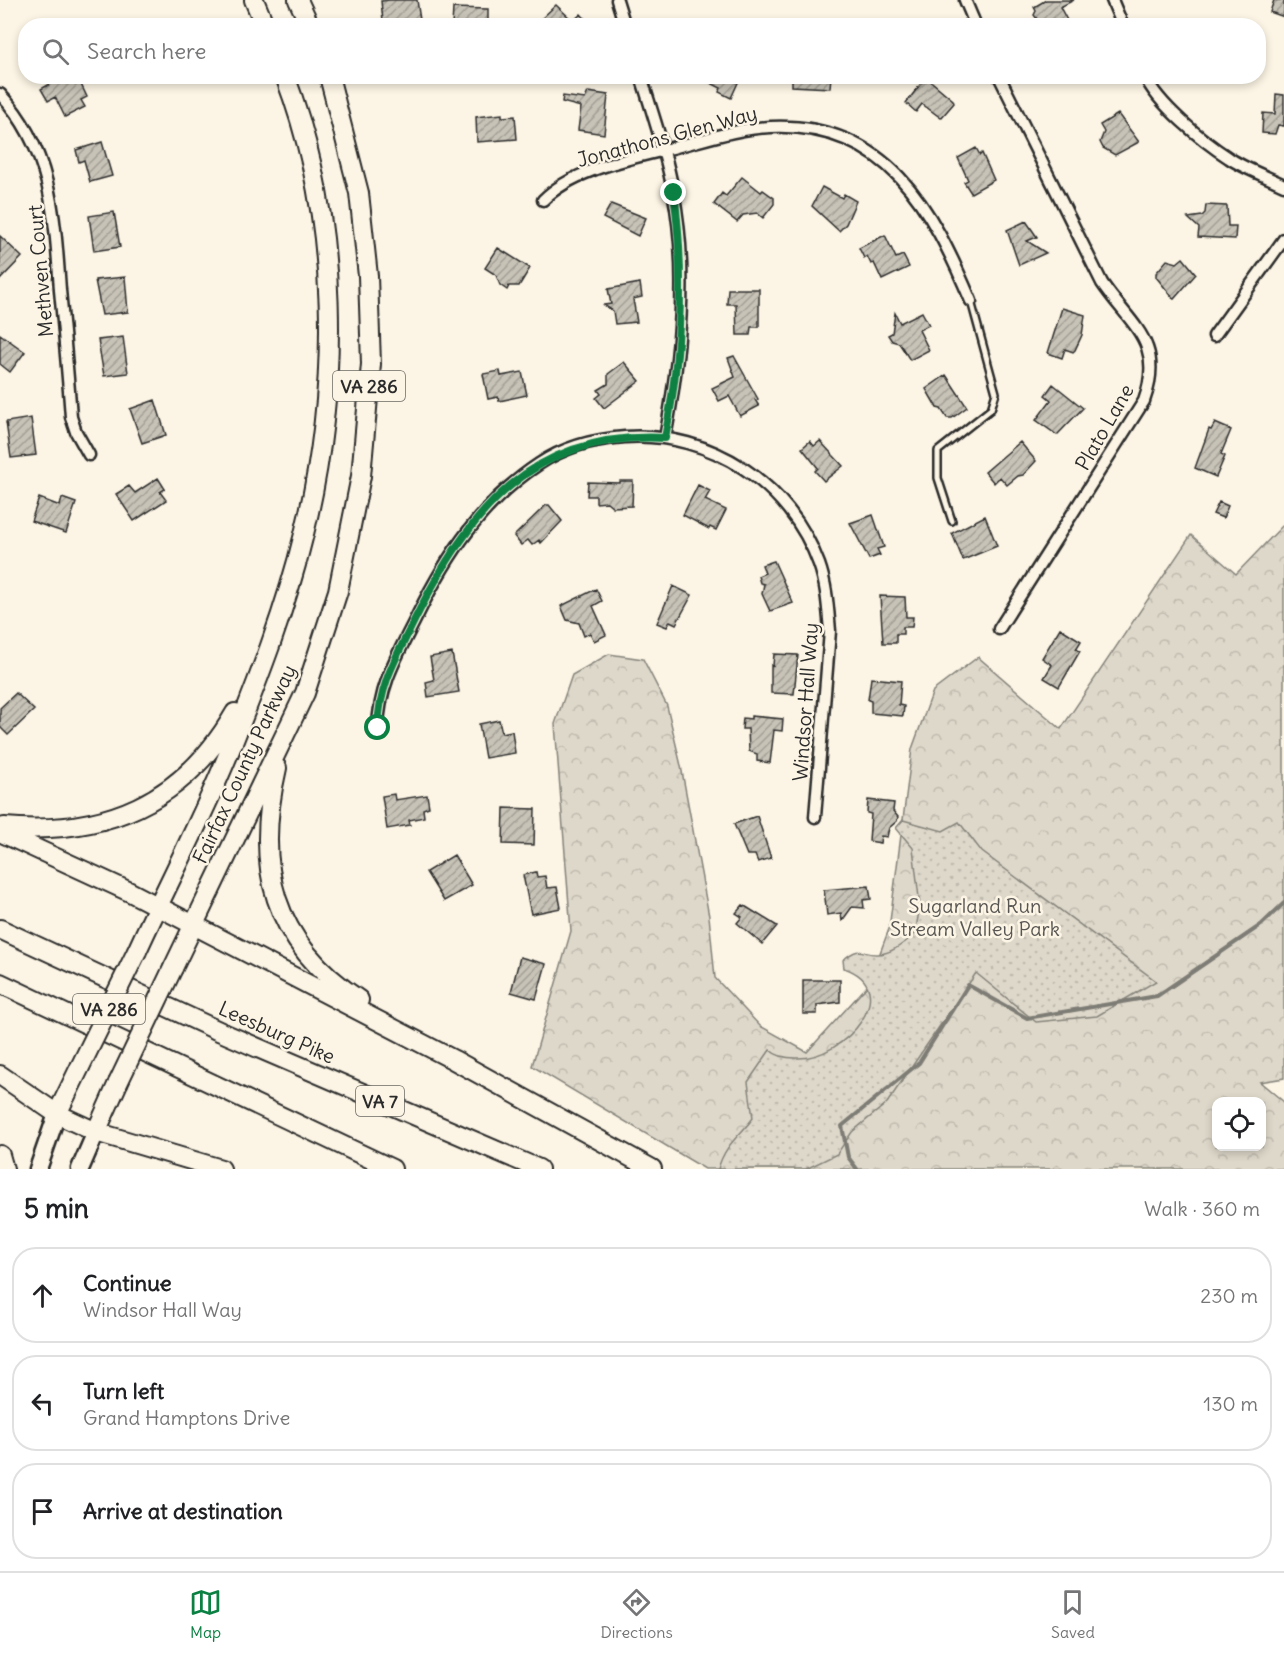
<!DOCTYPE html>
<meta charset="utf-8">
<style>
body{margin:0;font-family:Delius,sans-serif;background:#f2f2f2;color:#202124}
.controls{position:absolute;right:18px;bottom:18px;display:grid;overflow:hidden;border-radius:12px;box-shadow:0 3px 9px #0003}
.controls button{width:54px;height:54px;display:grid;place-items:center;padding:0;border:0;border-bottom:2px solid #e0e0e0;background:#fff;color:#202124;font:30px sans-serif}
.stop{position:absolute;width:18px;height:18px;margin:-14px;border:4px solid #0b8043;border-radius:50%;background:#fff}
.stop.end{background:#0b8043;border-color:#fff;box-shadow:0 2px 6px #0008}
.list{margin:0;padding:0;list-style:none}
h2{display:flex;justify-content:space-between;align-items:center;height:78px;margin:0;padding:0 24px;font-size:26px}
h2 small{font-size:20px;font-weight:400;color:#757577}
.list li{display:grid;grid-template-columns:39px 1fr auto;gap:18px;align-items:center;box-sizing:border-box;height:96px;margin:0 12px 12px;padding:0 12px;border:2px solid #e0e0e0;border-radius:24px}
.list b{display:block;font-size:22px;white-space:nowrap}
.list p{margin:0;font-size:20px;white-space:nowrap;color:#757577}
.list em{font-size:20px;font-style:normal;color:#757577}
.icon{flex:none;width:33px;height:33px;fill:none;stroke:currentColor;stroke-width:2;stroke-linecap:round;stroke-linejoin:round}
.map{position:relative;flex:none;width:1284px;height:1169px;overflow:hidden}
.search{position:absolute;background:#fff;box-shadow:0 3px 9px #0003;left:18px;right:18px;top:18px;height:66px;display:flex;align-items:center;gap:15px;box-sizing:border-box;padding:0 21px;border-radius:24px;color:#757577;font-size:22px}
.sheet{height:402px;background:#fff}
nav{display:flex;justify-content:space-around;align-items:center;box-sizing:border-box;height:84px;border-top:2px solid #e0e0e0;background:#fff;font-size:16px;color:#757577}
nav a{display:grid;justify-items:center;gap:3px}
nav .on{color:#0b8043}
.map>svg:first-child{display:block}
.forest{fill:url(#forest-crowns);stroke:#84827a;stroke-width:1.5;fill-rule:evenodd}
.park{fill:url(#park-dots);stroke:#84827a;stroke-width:1.5}
.lines{fill:none;stroke-linecap:round;stroke-linejoin:round}
.stream{stroke:#7d7b74;stroke-width:4}
.building{fill:url(#building-hatch);stroke:#2b2b2b;stroke-width:1.5}
.service-casing{stroke:#2b2b2b;stroke-width:10}
.minor-casing{stroke:#2b2b2b;stroke-width:15}
.secondary-casing{stroke:#2b2b2b;stroke-width:21}
.trunk-casing{stroke:#2b2b2b;stroke-width:22}
.service{stroke:#fcf5e5;stroke-width:5}
.minor{stroke:#fcf5e5;stroke-width:10}
.secondary{stroke:#fcf5e5;stroke-width:16}
.trunk{stroke:#fcf5e5;stroke-width:18}
.trunk-bridge-casing{stroke:#2b2b2b;stroke-width:22;stroke-linecap:butt}
.trunk-bridge{stroke:#fcf5e5;stroke-width:18}
.route{stroke:#0b8043;stroke-width:8}
.labels{text-anchor:middle;dominant-baseline:central;stroke-width:5;stroke-linejoin:round;paint-order:stroke}
.shield{fill:#fcf5e5;stroke:#6a6863;stroke-width:1.5}
.shield-label{font-size:18px;font-weight:bold;fill:#2b2b2b}
.street-label{font-size:20px;fill:#2b2b2b;stroke:#fcf5e5}
.park-label{font-size:20px;fill:#585653;stroke:#fcf5e5}
</style>
<div class="map">
<svg width="1284" height="1169" viewBox="0 0 1284 1169">
<defs>
<pattern id="forest-crowns" width="20" height="18" patternUnits="userSpaceOnUse" patternTransform="scale(1.5)"><rect width="20" height="18" fill="#ded8ca"/><path d="M2 6a3 3 0 1 1 6 0M12 15a3 3 0 1 1 6 0" fill="none" stroke="#bfbaae"/></pattern>
<pattern id="park-dots" width="8" height="8" patternUnits="userSpaceOnUse" patternTransform="scale(1.5)"><rect width="8" height="8" fill="#ded8ca"/><path d="M2 2h.1M6 6h.1" fill="none" stroke="#bfbaae" stroke-width="1.8" stroke-linecap="round"/></pattern>
<pattern id="building-hatch" width="6" height="6" patternUnits="userSpaceOnUse" patternTransform="scale(1.5)"><rect width="6" height="6" fill="#c8c3b7"/><path d="M-1 1l2-2M0 6l6-6M5 7l2-2" fill="none" stroke="#a39f95"/></pattern>
</defs>
<rect width="100%" height="100%" fill="#fcf5e5"/>
<filter id="ink" filterUnits="userSpaceOnUse"><feTurbulence type="fractalNoise" baseFrequency=".0167" numOctaves="2"/><feDisplacementMap in="SourceGraphic" scale="12" xChannelSelector="R" yChannelSelector="G"/><feConvolveMatrix kernelMatrix="1 2 1 2 8 2 1 2 1" color-interpolation-filters="sRGB"/></filter>
<g filter="url(#ink)">
<!-- forest -->
<path class="forest" d="M1284,524v554l-24,4 24,20v67h-579l-173,-103 39,-135 -16,-207 17,-49 37,-21 34,5 24,47 14,60 28,150 6,62 45,48 47,26 61,-67 21,-56 23,-180 21,-58 45,-34 83,72 130,-194 45,39zM1216,1102h46v44h-46z"/>
<!-- park -->
<path class="park" d="M903,820l40,11 16,-9 23,30 174,129 -59,35 -61,6 -60,-49 -89,130 -35,29 -15,22 -31,15h-88c7,-25 21,-32 35,-51l-5,-36 22,-32c7,7 17,8 26,8 50,2 108,-70 48,-90l-1,-8c19,-16 18,-5 35,-6 13,0 28,-12 37,-20l5,-28 -7,-58 -17,-20z"/>
<g class="lines">
<!-- stream -->
<path class="stream" d="M857,1169l-9,-12 -6,-31 77,-63 49,-78 59,33 130,-22 104,-71 23,-22"/>
</g>
<!-- building -->
<path class="building" d="M389,0h28l3,20 -37,1 -2,-20z
M1046,0h28l-14,7 10,19h-28l-8,-11 2,-4 -2,-4z
M1274,0h10v17l-14,-5z
M556,5l17,16 8,-7 11,12h-46l-6,-6z
M453,8l35,1v17h-36z
M64,76h13l10,21 -6,3 4,7 -20,10 -10,-20 -7,4 -7,-12z
M697,76h44l-10,22 -12,-6 2,-4z
M792,76h39l-1,12 -38,-2z
M926,77l27,23 1,3 -13,15 -19,-14 -6,8 -10,-9z
M588,92l20,3 -4,39 -26,-4 3,-23 -19,-5 1,-6 22,3z
M1276,94l8,1v31l-6,-1 -3,9 -13,-1 1,-20 12,1z
M502,114v3l13,-1 2,23 -40,3 -1,-25z
M1118,114l21,28 -24,13 -12,-7 -3,-6 4,-10 -4,-7z
M102,142l10,34 -22,6 -6,-22 -5,2 -3,-12z
M976,148l4,7 2,-2 12,27 -23,13 -7,-11 4,-2 -10,-22z
M742,177l19,15 2,-2 11,8v6l-11,14 -6,-5 -14,2 -6,7 -23,-18 8,-11 4,3z
M822,187l20,11 2,-4 12,7 -10,23 -7,7 -27,-25z
M611,204l35,14 -8,18 -35,-18z
M1206,205l21,1 1,20h8l-1,13 -37,-2 1,-9 -11,-10 14,-2 3,-3z
M114,212l6,35 -26,4 -5,-35z
M1026,221l11,16 -10,4 19,12 -27,12 -12,-35z
M885,235l11,23 7,-3 6,12 -27,13 -8,-17 -3,1 -4,-8 -3,2 -5,-10z
M0,236l22,21 -22,23z
M498,248l32,20 -11,18h-10l-2,4 -7,-5 -4,-10 -11,-7z
M1183,258l13,16 -22,25 -18,-22v-4l11,-13 10,3z
M125,277l3,35 -26,3 -7,-35z
M640,283l2,14 -9,2 4,23 -22,2 -2,-13 -9,-6 7,-1 -3,-15z
M728,289h31v38h-8l-1,8h-13l-1,-31h-9z
M1062,308l23,7 -3,20 -7,15 -2,2 -8,-3 -3,9 -14,-5z
M922,312l7,13 -10,5 10,20 -19,10 -11,-17 -7,-2 -4,-6 4,-2 3,-20 5,10z
M0,334l25,18 -15,20 -10,-8z
M123,337l5,36 -24,3 -6,-36z
M734,356l24,43 -3,1 4,6 -19,10 -11,-20 -10,5 -7,-13 23,-11 -7,-19z
M624,362l16,19 -36,27 -8,-10 5,-4 -3,-4 10,-6v-10z
M500,371l1,5 21,-4 5,23 -28,6 -1,-4 -10,2 -5,-25z
M946,375l21,32 -15,11h-5l-6,-9 -4,-1 -11,-19z
M1053,384l30,24 -26,27 -21,-15 15,-20 -6,-5z
M155,400l11,35 -24,8 -12,-34z
M31,418l5,37 -25,3 -5,-36z
M1215,423l16,7 -10,24 4,2 -9,21 -21,-9 14,-39 2,1z
M810,441l4,5 6,-5 23,25 -19,15 -9,-10 3,-3 -16,-20z
M1020,442l16,19 -13,14 -5,1 -11,9 -7,-8 -6,6 -9,-11z
M158,478l7,11 -5,3 6,8 -32,21 -18,-27 13,-8 6,7z
M620,481h13l-1,25 -19,1 -6,-5 -11,1v-7h-9l1,-14 32,1z
M698,485l12,6 -5,9 21,10 -10,20 -6,-3 -1,2 -26,-14z
M39,498l21,8 2,-8 14,5 -10,30 -35,-12z
M1219,502l9,4 -5,12 -10,-4z
M546,505h3l13,16 -21,22 -2,-3 -7,5 -4,-5 -7,5 -7,-9z
M873,515l11,32 -7,2 3,6 -11,4 -19,-36z
M985,516l12,30 -34,14 -11,-27z
M774,561l19,42 -23,8 -8,-17 2,-10 -4,-1 -2,-7 7,-3 -3,-8z
M673,586l19,9 -16,29 -6,-3 -3,6 -10,-4z
M596,589l6,12 -9,5 13,29 -12,6 -4,-8 -6,3 -5,-13 -12,-3 -6,-14z
M880,596l25,1 1,20h7l-1,10h-9v7h-7v9h-13z
M1060,628l21,13 -5,8 4,2 -21,36 -15,-9 8,-13 -10,-7z
M452,653l7,39 -31,5 -2,-15 8,-2 -4,-23z
M774,654l24,1 -4,39 -23,-1v-28l2,1z
M871,678l30,3 -2,24 5,1 -1,10 -32,-3v-12l-3,-1z
M16,693l18,17 -26,25 -8,-8v-19z
M751,716l32,3 -1,12 -8,-1 -4,33 -13,-2v-7l-8,-3 -1,-22h-6l1,-11 8,1z
M499,720l3,13 10,-2 3,22 -30,5 -6,-34z
M394,794l1,6 32,-5 2,12 -6,2 1,8 -15,3 1,5 -23,4 -5,-33z
M868,800l26,3 -1,8 5,6 -1,4 -8,7 -2,9 -6,-1 -1,7 -11,-2 2,-27 -4,-1z
M504,808l31,1 -1,36 -31,-1z
M757,816l14,42 -13,4 -3,-7h-8l-13,-31z
M454,855l18,30 -28,16 -18,-29z
M536,872l1,5 8,-1 2,12 10,-1 4,21 -30,6 -8,-39z
M869,886l2,13 -8,1 1,8 -12,-1 -10,14 -1,-8 -14,2 -3,-25z
M743,905l34,21 -15,18 -25,-21 5,-6 -6,-4z
M520,957l26,7 -10,35 -25,-7z
M803,980h37v22l-23,3v9h-14z"/>
<g class="lines">
<!-- service casing -->
<g class="service-casing">
<path id="service" d="M952,521l-14,-43v-27l53,-42 5,-16 -25,-92"/>
</g>
<!-- minor casing -->
<g class="minor-casing">
<path id="minor" d="M617,0l8,26
M965,0l11,26
M1112,0l11,26
M641,76c12,39 25,76 32,115 16,82 7,166 -8,247
M1145,76c12,28 59,66 84,82 16,11 37,18 55,27
M0,94c52,55 55,124 60,196 4,42 8,85 11,127l5,15 13,23
M543,200c31,-31 84,-40 125,-51 33,-8 69,-21 103,-22 116,-5 161,82 200,174
M1214,336l70,-97
M999,629l145,-228c21,-59 -13,-75 -42,-118l-103,-207
M378,728c1,-45 21,-75 40,-114 29,-59 65,-113 121,-150 25,-17 57,-25 86,-27 86,-6 165,47 194,127 8,22 9,45 11,67l-15,186"/>
</g>
<!-- secondary casing -->
<g class="secondary-casing">
<path id="secondary" d="M38,1169l19,-55
M80,1169l16,-37"/>
</g>
<!-- trunk casing -->
<g class="trunk-casing">
<path id="trunk" d="M254,0l11,26
M298,0l12,26
M277,768c-23,98 -5,174 82,232
M4,827c101,9 179,-24 231,-114
M0,832l130,60 324,168 198,109
M0,929l221,103 318,137
M137,951c30,-66 64,-130 91,-196 29,-72 58,-146 76,-221 36,-148 36,-314 -19,-458
M173,968l132,-275 33,-102 23,-115 10,-112 -3,-88 -9,-83 -30,-117
M0,983l392,186
M0,1075l57,39 39,18 125,37
M57,1114l23,-47
M96,1132l22,-49
M0,1155l4,14"/>
</g>
<!-- service -->
<use href="#service" class="service"/>
<!-- minor -->
<use href="#minor" class="minor"/>
<!-- secondary -->
<use href="#secondary" class="secondary"/>
<!-- trunk -->
<use href="#trunk" class="trunk"/>
<!-- trunk-bridge casing -->
<g class="trunk-bridge-casing">
<path id="trunk-bridge" d="M80,1067l57,-116
M118,1083l55,-115"/>
</g>
<!-- trunk-bridge -->
<use href="#trunk-bridge" class="trunk-bridge"/>
</g>
</g>
<g class="lines" filter="url(#ink)">
<!-- route -->
<path class="route" d="M378,728c1,-43 18,-70 36,-107 55,-110 118,-190 251,-183 16,-82 20,-162 9,-245"/>
</g>
<g class="labels">
<!-- shield labels -->
<g class="shield">
<rect x="333" y="371" width="72" height="30" rx="4.5"/>
<rect x="73" y="994" width="72" height="30" rx="4.5"/>
<rect x="356" y="1086" width="48" height="30" rx="4.5"/>
</g>
<g class="shield-label">
<text x="369" y="386">VA 286</text>
<text x="109" y="1009">VA 286</text>
<text x="380" y="1101">VA 7</text>
</g>
<!-- street labels -->
<g class="street-label">
<text transform="translate(667 136) rotate(-15)">Jonathons Glen Way</text>
<text transform="translate(40 271) rotate(-95)">Methven Court</text>
<text transform="translate(1104 427) rotate(-60)">Plato Lane</text>
<text transform="translate(805 702) rotate(-86)">Windsor Hall Way</text>
<text transform="translate(244 764) rotate(-65)">Fairfax County Parkway</text>
<text transform="translate(277 1032) rotate(24)">Leesburg Pike</text>
</g>
<!-- park labels -->
<g class="park-label">
<text x="975" y="905">Sugarland Run<tspan x="975" dy="23">Stream Valley Park</tspan></text>
</g>
</g>
</svg>
<div class="controls">
<button><svg class="icon" aria-label="locate" viewBox="0 0 24 24"><circle cx="12" cy="12" r="6"/><path d="M12 2v4M12 18v4M2 12h4M18 12h4"/></svg></button>
</div>
<div class="stop" style="left:378px;top:728px"></div>
<div class="stop end" style="left:674px;top:193px"></div>
<div class="search"><svg class="icon" aria-label="search" viewBox="0 0 24 24"><circle cx="10" cy="10" r="6"/><path d="M15 15l6 6"/></svg>Search here</div>
</div>
<section class="sheet">
<h2>5 min<small>Walk · 360 m</small></h2>
<ul class="list">
<li><svg class="icon" aria-label="ahead" viewBox="0 0 24 24"><path d="M12 20V5M6 11l6-6 6 6"/></svg><div><b>Continue</b><p>Windsor Hall Way</p></div><em>230 m</em></li>
<li><svg class="icon" aria-label="left" viewBox="0 0 24 24"><path d="M17 20v-9H6M10 6l-5 5 5 5"/></svg><div><b>Turn left</b><p>Grand Hamptons Drive</p></div><em>130 m</em></li>
<li><svg class="icon" aria-label="arrive" viewBox="0 0 24 24"><path d="M6 21V4h12l-3 4 3 4H6"/></svg><div><b>Arrive at destination</b></div></li>
</ul>
</section>
<nav>
<a class="on"><svg class="icon" aria-label="map" viewBox="0 0 24 24"><path d="M3 6l6-2 6 2 6-2v14l-6 2-6-2-6 2zM9 4v14M15 6v14"/></svg>Map</a>
<a><svg class="icon" aria-label="directions" viewBox="0 0 24 24"><path d="M12 3l9 9-9 9-9-9zM9 14v-3h6M13 9l2 2-2 2"/></svg>Directions</a>
<a><svg class="icon" aria-label="saved" viewBox="0 0 24 24"><path d="M7 4h10v16l-5-4-5 4z"/></svg>Saved</a>
</nav>
